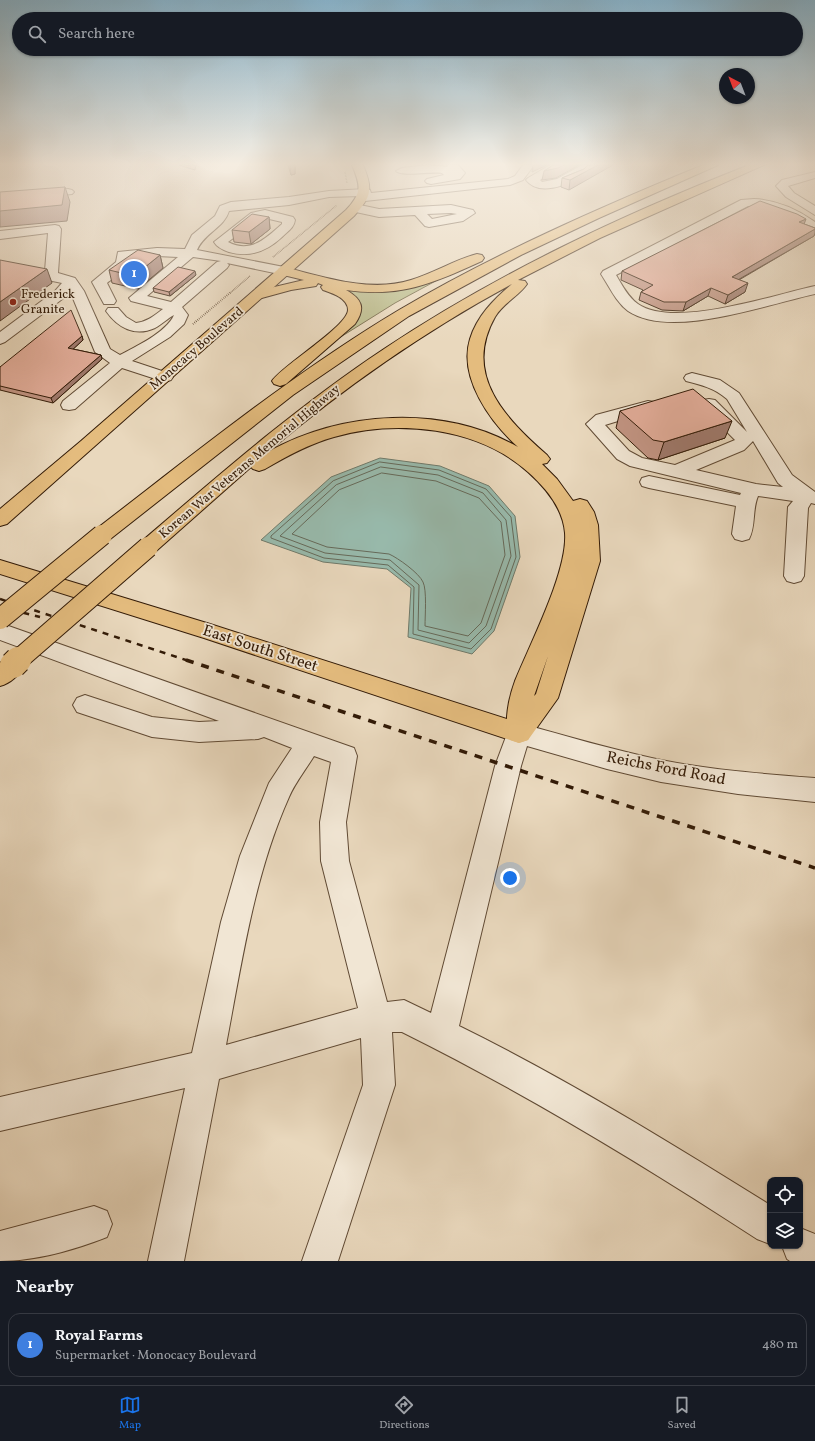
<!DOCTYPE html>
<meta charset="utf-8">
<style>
body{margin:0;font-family:Vollkorn,serif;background:#242831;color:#f1f3f6}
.controls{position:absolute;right:12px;bottom:12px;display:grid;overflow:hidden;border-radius:8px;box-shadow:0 1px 3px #0004}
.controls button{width:36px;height:36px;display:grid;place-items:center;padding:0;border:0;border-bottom:1px solid #363941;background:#171b24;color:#f1f3f6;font:20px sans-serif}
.compass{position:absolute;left:719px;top:68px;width:36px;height:36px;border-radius:50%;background:#171b24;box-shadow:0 1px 3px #0004;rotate:318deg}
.you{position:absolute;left:510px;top:878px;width:14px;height:14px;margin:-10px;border:3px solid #fff;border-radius:50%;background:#1a73e8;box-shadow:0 0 0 6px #1a73e833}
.badge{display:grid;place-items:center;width:26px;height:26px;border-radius:50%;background:#1a73e8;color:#fff;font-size:13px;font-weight:700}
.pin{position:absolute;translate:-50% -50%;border:2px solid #fff;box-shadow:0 1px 4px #0006}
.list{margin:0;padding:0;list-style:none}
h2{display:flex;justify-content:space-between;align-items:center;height:52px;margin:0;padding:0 16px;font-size:17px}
h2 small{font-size:13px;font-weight:400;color:#9ea1a6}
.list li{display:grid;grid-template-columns:26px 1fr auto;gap:12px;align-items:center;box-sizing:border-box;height:64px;margin:0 8px 8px;padding:0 8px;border:1px solid #363941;border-radius:12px}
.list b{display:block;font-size:15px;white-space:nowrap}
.list p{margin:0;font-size:13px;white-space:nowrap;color:#9ea1a6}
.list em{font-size:13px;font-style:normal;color:#9ea1a6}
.icon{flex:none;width:22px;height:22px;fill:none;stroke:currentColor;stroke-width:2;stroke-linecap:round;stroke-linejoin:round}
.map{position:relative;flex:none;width:815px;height:1261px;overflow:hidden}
.search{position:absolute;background:#171b24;box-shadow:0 1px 3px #0004;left:12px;right:12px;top:12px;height:44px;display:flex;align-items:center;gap:10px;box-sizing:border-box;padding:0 14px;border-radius:22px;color:#9ea1a6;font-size:15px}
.sheet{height:124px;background:#171b24}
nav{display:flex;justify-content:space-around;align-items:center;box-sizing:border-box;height:56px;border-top:1px solid #363941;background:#171b24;font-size:11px;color:#9ea1a6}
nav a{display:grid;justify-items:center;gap:2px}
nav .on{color:#1a73e8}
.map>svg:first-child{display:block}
.green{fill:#bcbd8d;stroke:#786c4a}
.water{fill:#98baac;stroke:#707a6a}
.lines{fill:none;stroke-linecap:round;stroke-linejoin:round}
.shore{stroke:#666a5a;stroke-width:1}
.minor-casing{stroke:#604a34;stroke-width:2}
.major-casing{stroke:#331b07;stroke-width:2}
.highway-casing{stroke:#331b07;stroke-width:2}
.path-far1{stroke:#331b07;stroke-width:1.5;stroke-dasharray:0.5 1;stroke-linecap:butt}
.path{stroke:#331b07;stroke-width:2;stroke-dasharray:0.5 1.5;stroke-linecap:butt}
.minor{fill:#f1e6d4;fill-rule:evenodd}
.major{fill:#e4bc7e;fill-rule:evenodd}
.highway{fill:#e4bc7e;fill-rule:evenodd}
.rail-far1{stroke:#331b07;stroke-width:2.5;stroke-dasharray:6 6;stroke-linecap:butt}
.rail{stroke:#331b07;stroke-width:3.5;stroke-dasharray:8 8;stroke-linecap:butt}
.highway-bridge-far1-casing{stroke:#331b07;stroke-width:22;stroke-linecap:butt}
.highway-bridge-casing{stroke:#331b07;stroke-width:28;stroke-linecap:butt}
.highway-bridge-far1{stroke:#e4bc7e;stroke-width:20}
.highway-bridge{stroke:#e4bc7e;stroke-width:26}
.wall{fill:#c39584;stroke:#331b07}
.shaded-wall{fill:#9f796c;stroke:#331b07}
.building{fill:#e3ad9a;stroke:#331b07}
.poi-dot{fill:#8f2418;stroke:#f1e6d4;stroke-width:1.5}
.labels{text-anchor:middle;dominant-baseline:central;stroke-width:3.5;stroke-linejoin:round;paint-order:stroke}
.far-poi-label{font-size:13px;fill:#331b07;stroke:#f1e6d4;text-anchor:start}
.far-street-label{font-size:13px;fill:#331b07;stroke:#f1e6d4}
.street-label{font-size:16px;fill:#331b07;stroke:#f1e6d4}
</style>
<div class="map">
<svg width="815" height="1261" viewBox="0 0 815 1261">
<rect width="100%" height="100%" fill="#e9d8bd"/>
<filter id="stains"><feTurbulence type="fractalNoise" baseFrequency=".005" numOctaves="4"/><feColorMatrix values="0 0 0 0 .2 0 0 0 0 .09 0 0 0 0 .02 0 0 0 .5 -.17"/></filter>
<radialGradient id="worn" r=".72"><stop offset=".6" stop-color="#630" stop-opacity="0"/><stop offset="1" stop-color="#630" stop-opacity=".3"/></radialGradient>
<!-- green -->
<path class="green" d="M456,270l-61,33 -64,40 28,-40 -11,-13c15,1 31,3 46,1 21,-3 42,-13 62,-21z"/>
<!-- water -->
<path class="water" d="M380,458l60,8 49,20 26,30 5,41 -26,74 -22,23 -64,-17 3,-49 -24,-19 -64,-7 -62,-22 70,-63z"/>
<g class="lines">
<!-- shore -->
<path class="shore" d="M380,462l59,8 47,19 25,28 5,40 -25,72 -20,20 -58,-15 1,-47 -26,-22 -64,-7 -53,-20v-2l62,-55z
M381,467l57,8 45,18 23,27 5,36 -25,70 -17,17 -51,-13 1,-45 -29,-25 -65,-7 -45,-17 56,-51z
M382,473l54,8 43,17 22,24 4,33 -24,68 -13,13 -43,-10c0,-10 2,-36 -2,-44 -4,-9 -25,-24 -34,-28l-62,-7 -35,-13 47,-44z"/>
<!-- minor casing -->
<g class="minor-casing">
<path id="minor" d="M429,165l19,2 -1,-2h11l7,8 -5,6 -29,5 -4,-1 -2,-2 2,-2 17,-4 -2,-2c-10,-2 -40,4 -46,-2l6,-3z
M523,165h11l-11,15 -13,5 -145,16 -4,-2 -1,-3 -31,1 -40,8 -60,6c-5,17 -24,21 -32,39l87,17 5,1 2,3 -2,3 -5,1 -57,-12 2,2 -2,3 -45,39 6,8 -4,9 -14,13 -38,24 39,13 2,3 -2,3 -6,2 -43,-14 -47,41 -6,1 -6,-1 -2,-4 2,-4 47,-38 -15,-11 -25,-61 -5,6 -60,45 -5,2v-12l55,-41 7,-8 -62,-13v-8l45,9 3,-38 -48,6v-8l55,-6 4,1 2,3 -3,44 17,5 9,13 26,58 10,6c15,-8 47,-23 54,-40 -6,3 -12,9 -19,13 -20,9 -37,0 -49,-17l2,-3h10l8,9 10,6c11,-1 19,-8 27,-14l-32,-8 -2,-3 49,-41 -21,-1 -27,2c0,11 -16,19 -23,25l9,18 -2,3h-10l-12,-22 24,-20 2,-10 39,-4 28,1 7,-14 23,-19 5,-10 11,-4 58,-5 40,-6 37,-2 4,1 1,3 137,-14 7,-3zM193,257l28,4 -4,1 -46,40 -24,-6z
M550,165h13l-23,15 2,2 15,-3 25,-14h13c-12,15 -54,35 -69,15l2,-2z
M815,172v6l-27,8 6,7 21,13v9l-29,-18 -10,-11 6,-6z
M68,189l4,1 2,2 -2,2 -72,7v-8z
M754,199c23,1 43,10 61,23v10l-37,-21 -15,-5h-15l-132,69c6,10 12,22 22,29 36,25 135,-9 177,-18v8c-47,10 -144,46 -187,17 -12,-9 -19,-25 -27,-37l2,-3 138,-71z
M355,204l24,5 72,-4 22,5 2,3 -12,8 -34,6 -4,-1 -10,-11 -36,2 -28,-6 -2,-3 2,-3zM451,213l6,1 -25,5 -5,-5z
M265,210l28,7 2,3c-1,8 -7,11 -13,17 -15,14 -32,21 -53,15 -6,-2 -12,-5 -15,-10l37,-29zM265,218l17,4v2c-16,14 -31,30 -54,18l31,-23z
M692,373l28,7 19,13 53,82 23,17v12l-4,-1 -3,5 -4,68 -3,5 -7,2 -7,-2 -3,-5 4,-69 5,-6 -35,-5c-6,14 -2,30 -9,43l-7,2 -7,-2 -3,-5 4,-28 -87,-18 -7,-2 -2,-4 2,-4 7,-2 91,19 1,-2 -111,-27 -13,-7 -31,-35 10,-9 52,-14 6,1 2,4 -2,4 -49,15 24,26 13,7 33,7 60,-25 -32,-32 -2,-4 2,-4 6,-1 6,1 32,32 -20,-33c-13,-11 -25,-14 -41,-18l-2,-3 2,-3zM753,441l25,42 5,4 -27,-3 -60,-14 48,-20z
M0,623l354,125 3,8 -11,66 3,39 38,141 17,-2 27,13 64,-247 15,-40 9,-3c47,13 94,27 142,37 50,10 102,14 154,18v24l-77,-8 -77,-12 -54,-13 -80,-23 -6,20 -62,260c106,52 210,116 311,179v39l-13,-5c-115,-75 -232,-146 -355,-207h-10l3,53 -57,176h-36l61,-176 -2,-47 -142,41 -35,182h-36l37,-173 -185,43v-34l192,-44 29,-131 19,-66 29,-73 23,-35 -28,-11 -6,2 -59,3 -47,-5 -75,-25 -4,-7 4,-7 8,-3 67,22 47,5 20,-1 -219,-81zM314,756l17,6 -11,60 1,39 37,147 -132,37c16,-83 28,-170 63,-248 6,-14 17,-28 25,-41z
M94,1206l13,5 5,13 -5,13c-33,13 -72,24 -107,24v-30z
M800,1228l15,6v27h-25l-3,-2 -5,-13h18z"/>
</g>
<!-- major casing -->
<g class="major-casing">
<path id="major" d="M352,165h11c10,24 9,31 -9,51l-347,308 -7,2v-17l81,-68 265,-231c16,-17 15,-24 6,-45z
M0,560l210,64 309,99 9,3 3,7 -3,7 -9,3 -315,-105 -204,-64z"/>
</g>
<!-- highway casing -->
<g class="highway-casing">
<path id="highway" d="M703,165h15l-119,53 -78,37 -112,61 -116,79 -184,145 -7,2 -7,-2 -3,-5 3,-5c99,-76 197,-156 304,-220 97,-57 200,-102 304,-145z
M749,165h15l-164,73 -82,42 7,1 2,3c-9,13 -24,19 -32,33 -33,58 11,102 52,138l3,4 -3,4 -5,1 15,15 16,22 7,-2 7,2 7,11 4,13 2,36 -42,137 -30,42 -9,3 -9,-3c-7,-16 -1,-43 5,-59 15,-37 53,-110 50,-148 -2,-25 -19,-45 -37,-61 -50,-45 -131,-53 -194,-35 -25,7 -47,19 -69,32l-6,2 -6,-2 -2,-2 -96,85 -7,2 -7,-2 -3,-5 3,-5c79,-68 157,-136 243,-193 114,-76 238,-134 365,-184zM512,284c-18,15 -35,32 -42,55 -12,39 21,84 48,108 -75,-43 -177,-36 -250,5 75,-64 157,-121 244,-168zM548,656l-12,38 -2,2z
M477,254l5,1 2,3 -2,3c-49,22 -80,37 -136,29 16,9 20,18 9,34l-69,60 -6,2 -6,-2 -2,-3c11,-16 75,-54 76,-71 0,-12 -16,-17 -25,-20l-2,-3 2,-2 -5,-2 -2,3 -25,4 -33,9 -5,-1 -2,-3 2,-3 51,-12 -25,-6 -2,-3 2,-3 5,-1c40,10 86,26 127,13 23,-7 43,-20 66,-26z
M13,656l8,3 3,6c-5,10 -13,18 -24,21v-23l5,-4z"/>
</g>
<!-- path-far1 -->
<path class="path-far1" d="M345,172l2,11
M273,257l64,-52
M230,293l20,-17"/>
<!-- path -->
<path class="path" d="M193,324l38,-32"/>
<!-- minor -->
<use href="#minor" class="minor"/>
<!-- major -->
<use href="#major" class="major"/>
<!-- highway -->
<use href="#highway" class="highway"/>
<!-- rail-far1 -->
<path class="rail-far1" d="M0,599l189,62
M0,607l40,10"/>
<!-- rail -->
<path class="rail" d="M186,660l629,208"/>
<!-- highway-bridge-far1 casing -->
<g class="highway-bridge-far1-casing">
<path id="highway-bridge-far1" d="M0,619l102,-84
M17,661l131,-114"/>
</g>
<!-- highway-bridge casing -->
<g class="highway-bridge-casing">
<path id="highway-bridge" d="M13,665l5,-5"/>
</g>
<!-- highway-bridge-far1 -->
<use href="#highway-bridge-far1" class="highway-bridge-far1"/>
<!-- highway-bridge -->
<use href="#highway-bridge" class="highway-bridge"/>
</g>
<!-- wall -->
<path class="wall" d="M179,165h17l-1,5z
M288,165h7v9l-4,1z
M584,169l-15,21 -8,-3 1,-9z
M269,217l1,12 -19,15 -17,-2 -2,-12z
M804,224l11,4v5l-1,3 -75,44 6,12 -20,12 -17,-8 -25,15 -21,-1 -23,-10 2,-8 2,-2 -22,-10 1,-9z
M160,255l3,13 -25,21 -26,-6 -3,-13z
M196,275l-26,21 -16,-4 -1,-4z
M82,336l1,4 -10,9 28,6 1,4 -49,44 -53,-13v-23z
M620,411l105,27 -67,22 -10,-2 -32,-30z"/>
<!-- shaded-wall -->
<path class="shaded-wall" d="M290,165h5v9l-4,1z
M533,165h14l-15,7z
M564,165h15l-23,13 -14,2 2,-9z
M598,165h15l-44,25 1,-10z
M65,187l5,15 -3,19 -67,6v-16z
M269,217l1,12 -19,15 -2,-12z
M806,219l-3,8 -4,-5z
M815,229v4l-1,3 -85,49 3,-8z
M160,255l3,13 -25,21 -4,-13z
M47,269l5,14 -52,38v-19z
M195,271l1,4 -26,21 -1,-4z
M748,283l-3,9 -20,12 3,-9z
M711,288l-3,8 -25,15 3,-9z
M82,336l1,4 -14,13 -1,-5z
M101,355l1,4 -49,44 -2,-5z
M732,421l-7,17 -67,22 6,-18z"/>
<!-- building -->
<path class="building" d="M553,165h11l-6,3 -14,3z
M588,165h10l-28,15 -8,-2 22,-9z
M65,187l-3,18 -62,6v-19z
M760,201l37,13 9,5 -7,3 16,6v1l-83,48 16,6 -20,12 -17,-7 -25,14h-22l-23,-10 12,-7 -31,-14z
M252,214l17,3 -20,15 -17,-2z
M138,250l22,5 -26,21 -25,-6z
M0,260l47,9 -47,33z
M178,267l17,4 -26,21 -16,-4z
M71,310l11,26 -14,12 33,7 -50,43 -51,-12v-19z
M693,389l39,32 -68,21 -11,-2 -33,-29z"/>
<!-- sky -->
<linearGradient id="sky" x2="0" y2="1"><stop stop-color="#88b6d0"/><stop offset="0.48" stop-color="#f5ede1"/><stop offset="1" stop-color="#f5ede1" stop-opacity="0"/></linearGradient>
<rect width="815" height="342" fill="url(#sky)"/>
<!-- markers -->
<circle class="poi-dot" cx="13" cy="302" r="4"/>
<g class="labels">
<!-- far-poi labels -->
<g class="far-poi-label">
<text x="21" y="295">Frederick<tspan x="21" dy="15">Granite</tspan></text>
</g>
<!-- far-street labels -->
<g class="far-street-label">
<text transform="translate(197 349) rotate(-41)">Monocacy Boulevard</text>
<text transform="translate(250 462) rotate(-40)">Korean War Veterans Memorial Highway</text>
</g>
<!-- street labels -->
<g class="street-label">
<text transform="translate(260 649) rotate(18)">East South Street</text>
<text transform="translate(666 769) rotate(11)">Reichs Ford Road</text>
</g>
</g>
<rect width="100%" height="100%" filter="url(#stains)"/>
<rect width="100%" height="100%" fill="url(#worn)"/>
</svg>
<div class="controls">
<button><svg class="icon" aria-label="locate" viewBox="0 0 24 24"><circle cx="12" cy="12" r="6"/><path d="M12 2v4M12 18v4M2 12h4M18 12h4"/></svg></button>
<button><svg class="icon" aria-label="layers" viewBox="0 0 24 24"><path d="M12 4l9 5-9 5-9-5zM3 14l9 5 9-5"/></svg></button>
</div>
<svg class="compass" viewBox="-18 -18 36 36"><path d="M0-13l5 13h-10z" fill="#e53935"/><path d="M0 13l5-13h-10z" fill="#9ea1a6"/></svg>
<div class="you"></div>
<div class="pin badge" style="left:134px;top:274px;background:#3f7fe0">1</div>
<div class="search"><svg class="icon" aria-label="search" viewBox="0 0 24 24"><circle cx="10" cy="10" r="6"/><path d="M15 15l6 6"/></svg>Search here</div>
</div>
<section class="sheet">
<h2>Nearby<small></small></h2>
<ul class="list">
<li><span class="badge" style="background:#3f7fe0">1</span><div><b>Royal Farms</b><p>Supermarket · Monocacy Boulevard</p></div><em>480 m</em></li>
</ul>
</section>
<nav>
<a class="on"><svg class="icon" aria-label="map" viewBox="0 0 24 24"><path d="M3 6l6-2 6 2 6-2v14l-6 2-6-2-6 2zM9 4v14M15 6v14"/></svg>Map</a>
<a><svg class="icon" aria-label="directions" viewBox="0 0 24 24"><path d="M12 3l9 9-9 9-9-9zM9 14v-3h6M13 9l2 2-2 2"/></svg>Directions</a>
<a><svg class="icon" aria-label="saved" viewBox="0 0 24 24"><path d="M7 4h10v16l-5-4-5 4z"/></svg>Saved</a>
</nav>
